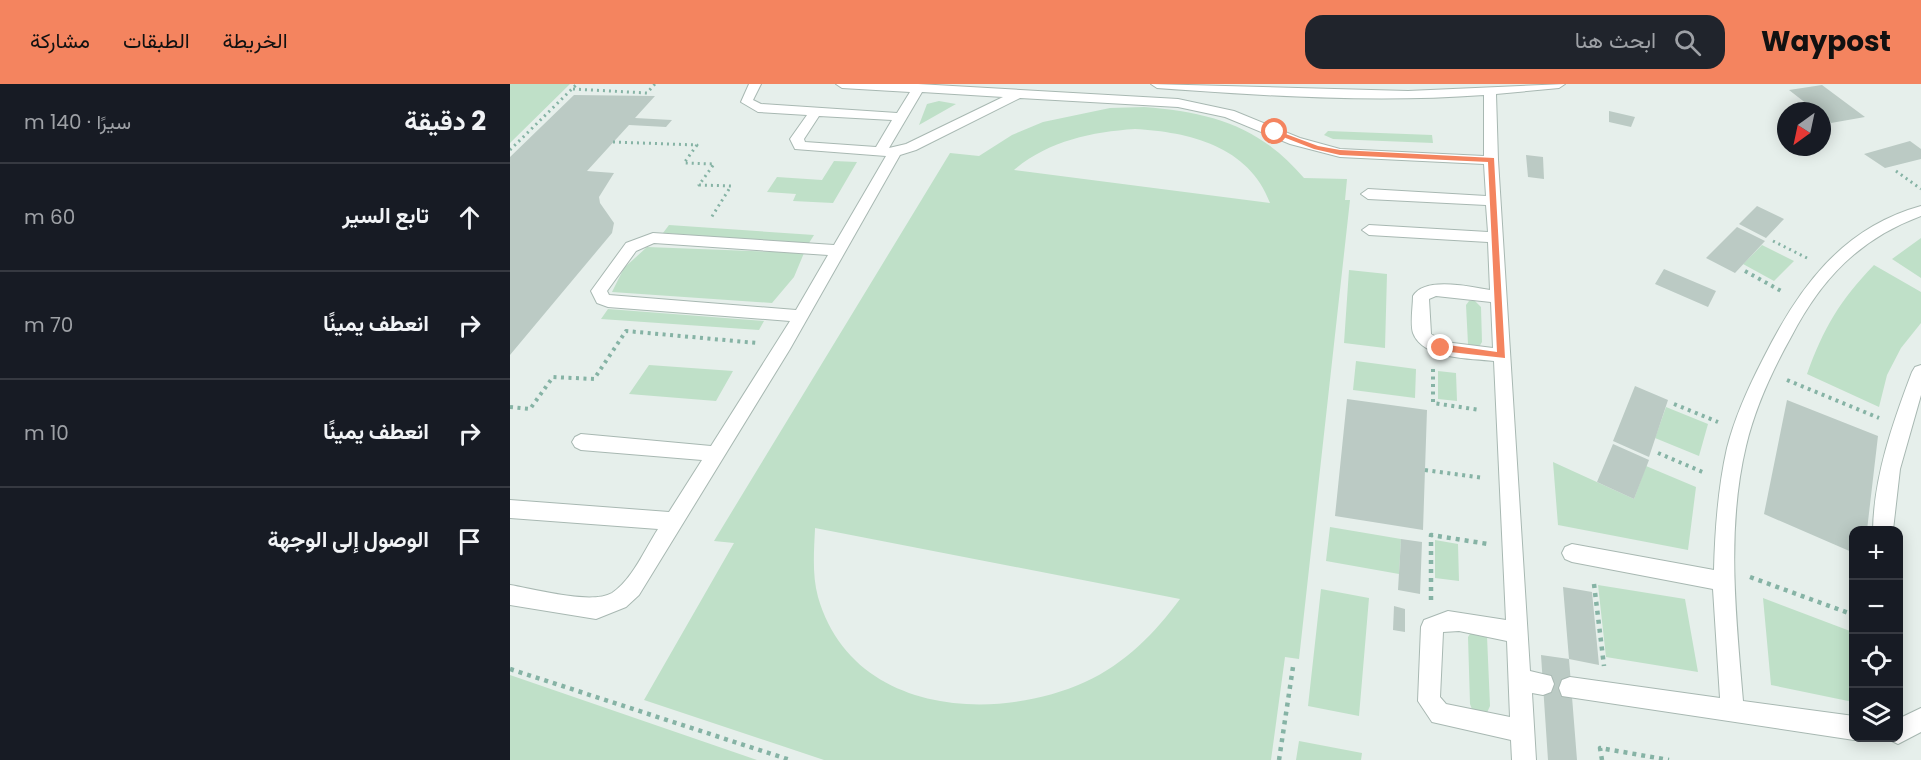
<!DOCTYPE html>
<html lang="ar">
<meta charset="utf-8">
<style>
body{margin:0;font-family:Poppins,Vazirmatn,sans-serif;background:#20242c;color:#f1f3f6;direction:rtl}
.controls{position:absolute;right:18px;bottom:18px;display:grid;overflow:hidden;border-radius:12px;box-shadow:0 3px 15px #0003}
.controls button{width:54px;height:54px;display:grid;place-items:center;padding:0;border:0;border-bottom:2px solid #363941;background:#171b24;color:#f1f3f6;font:30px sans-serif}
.compass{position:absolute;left:1267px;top:18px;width:54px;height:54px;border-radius:50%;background:#171b24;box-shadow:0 3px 15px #0003;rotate:213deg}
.stop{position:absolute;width:18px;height:18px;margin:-14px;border:4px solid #f4845f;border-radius:50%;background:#fff}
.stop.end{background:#f4845f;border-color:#fff;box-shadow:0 2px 6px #0008}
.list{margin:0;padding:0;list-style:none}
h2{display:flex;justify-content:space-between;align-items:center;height:78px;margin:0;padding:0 24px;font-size:26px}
h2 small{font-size:20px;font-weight:400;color:#9ea1a6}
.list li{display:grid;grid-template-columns:39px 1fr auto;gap:18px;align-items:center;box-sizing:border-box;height:108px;padding:0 24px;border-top:2px solid #363941}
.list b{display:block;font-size:22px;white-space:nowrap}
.list em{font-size:20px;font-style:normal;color:#9ea1a6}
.icon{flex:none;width:33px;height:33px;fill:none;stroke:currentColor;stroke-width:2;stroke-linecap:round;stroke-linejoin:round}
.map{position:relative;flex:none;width:1411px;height:676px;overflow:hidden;direction:ltr}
header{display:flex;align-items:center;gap:36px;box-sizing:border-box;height:84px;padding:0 30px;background:#f4845f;color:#111}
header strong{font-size:28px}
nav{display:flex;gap:33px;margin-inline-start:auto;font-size:21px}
.search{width:420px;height:54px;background:#20242c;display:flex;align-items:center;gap:15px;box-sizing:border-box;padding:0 21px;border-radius:18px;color:#9ea1a6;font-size:22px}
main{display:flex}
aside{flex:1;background:#171b24}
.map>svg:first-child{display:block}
.green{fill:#bfe0c8;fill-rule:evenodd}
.building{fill:#bbcac4}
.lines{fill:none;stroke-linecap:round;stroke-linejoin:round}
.lane-casing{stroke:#a8b8b2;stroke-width:2}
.path-far2{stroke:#86b3a5;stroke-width:3;stroke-dasharray:2 4;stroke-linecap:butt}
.path-far1{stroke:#86b3a5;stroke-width:4;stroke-dasharray:3 4.5;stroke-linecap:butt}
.path{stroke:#86b3a5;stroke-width:4.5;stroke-dasharray:4 5;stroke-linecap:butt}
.lane{fill:#fff;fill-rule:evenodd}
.route{fill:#f4845f}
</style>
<header>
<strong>Waypost</strong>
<div class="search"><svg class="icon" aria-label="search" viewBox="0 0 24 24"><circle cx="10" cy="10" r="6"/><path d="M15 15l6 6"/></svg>ابحث هنا</div>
<nav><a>الخريطة</a><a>الطبقات</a><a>مشاركة</a></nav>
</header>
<main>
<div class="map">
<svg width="1411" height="676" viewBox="0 0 1411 676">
<rect width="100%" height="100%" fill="#e6efeb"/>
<!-- green -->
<path class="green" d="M0,0h60l-60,59z
M429,17l17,3 -37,21 8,-21z
M634,23c66,5 116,19 160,71l43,1 -2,21h5l-51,459 -14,-2 -14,103h-447l-180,-60 90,-157 -20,-2 236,-388 29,3 33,-21 31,-13 67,-14zM625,45c54,3 114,17 135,74l-256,-33c34,-29 77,-38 121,-41zM305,445v-1l365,71c-25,34 -55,65 -95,83 -93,42 -234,31 -267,-85 -6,-22 -4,-46 -3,-68z
M818,47l104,4 1,8 -100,-4 -9,-4z
M324,77l23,1 -24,41 -40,-2 3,-7 -29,-2 10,-15 45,3z
M159,141l145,10 -5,8 -146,-10z
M1411,154v40l-29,-19z
M1252,161l32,16 -20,20 -31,-17z
M137,163l157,6 -10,24 -22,26 -160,-11 12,-24z
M1364,181l47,27v31l-20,25 -14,27 -8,32 -72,-33c16,-45 33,-74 67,-109z
M839,186l38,4 -2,74 -41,-5z
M959,217h6l6,6 1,35 -3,5 -11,-3 -2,-39z
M98,225l156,12 -5,9 -158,-11z
M846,277l60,8 -1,29 -62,-8z
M139,281l84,6 -17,30 -87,-7z
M928,287l18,2 1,28 -19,-2z
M1156,323l42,17 -9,32 -44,-18z
M1043,378l81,37 12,-33 50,21 -8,63 -130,-25z
M820,443l71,12 -2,35 -73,-13z
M925,456l23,4 1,37 -24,-3z
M1088,501l87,14 13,73 -92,-15z
M811,505l48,9 -10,118 -51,-10z
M1253,514l87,33 3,19v52l-82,-17z
M962,547l15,5 3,70 -4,9 -13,-3 -3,-8 -2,-67z
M0,591l247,85h-247z
M789,657l63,12 -1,7h-65z"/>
<!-- building -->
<path class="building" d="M1312,1l43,32 -34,6 -9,-7v-5h-6l-27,-21z
M64,11l81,1 -20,22 37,2 -6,7 -37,-2 -42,46 27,2 -15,24 1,6 14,20 -2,10 -102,122v-198z
M1099,27l26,6 -4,10 -22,-5z
M1400,57l11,8v10l-36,9 -21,-14z
M1016,71l17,2 1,22 -16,-2z
M1247,122l27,13 -18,19 -27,-14z
M1227,143l28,14 -30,32 -29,-15z
M1154,185l52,22 -8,16 -53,-23z
M1125,302l33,14 -19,57 -36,-16z
M837,315l80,11 -4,120 -88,-14z
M1277,316l91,36 -11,94h-13v23l-90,-39z
M1103,360l36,16 -15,39 -37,-17z
M891,455l21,3 -2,52 -22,-4z
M1053,503l29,5 7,73 -30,-6z
M884,522l11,3v23l-12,-2z
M1031,571l28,4 8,101h-29z"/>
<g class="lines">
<!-- lane casing -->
<g class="lane-casing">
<path id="lane" d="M239,0h12l-8,16 8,4 136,9 13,-21 -68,-4 -6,-4h82l260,15 56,12 66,27 40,11 144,7v-61c-109,8 -218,1 -327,-7l-6,-4 257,7 157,-7 -6,4 -63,6 2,66 32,511 21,5 3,8 -3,8 -8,3 -11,-2 4,67h-24l-1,-20 -79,-18 -14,-21 3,-74 3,-7 24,-9 58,9 -12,-259c-23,-3 -71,-1 -81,-28 -3,-10 0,-26 0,-37 12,-20 58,-9 77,-6l-2,-48 -119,-7 -7,-5 7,-5 119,7 -2,-27 -118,-6 -7,-5 7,-5 118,7 -2,-32 -144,-7 -50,-13 -65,-27 -47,-10 -158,-9 -104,52 -16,5 -110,194 -151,246 -13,12 -30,12 -86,-14v-20c25,4 81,20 102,8 20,-13 33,-44 46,-64l-148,-11v-18l159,12 33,-52 -121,-10 -6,-3 -3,-5 3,-5 6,-3 130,12 79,-125 -182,-14 -11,-4 -6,-12 35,-48 27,-10 181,12 52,-89 -91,-7 -5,-10 17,-24 -49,-3 -17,-10zM412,8l81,5 -97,47 -17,4zM309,32l73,4 -16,27 -71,-5 -1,-3zM144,159l174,12 -32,55 -187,-15 -2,-4 29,-40zM926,212l55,6 2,46 -48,-6 -14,-8 -2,-35zM949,547l48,10 3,76 -64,-13 -6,-7 3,-65z
M1411,122v10c-62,23 -100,63 -130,121 -19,34 -36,71 -45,109 -20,84 -10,170 -3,255l111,15v22h5l-5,2 -292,-44 -3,-8 3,-8 8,-3 150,21 -7,-109 -141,-27 -7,-3 -3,-6 3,-6 7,-3 142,26c1,-40 4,-82 13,-122 8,-31 21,-60 36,-89 35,-70 78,-131 158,-153z
M1411,281v30l-21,74 -7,61h-20c1,-54 20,-108 39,-158l3,-5z
M1411,624v24l-23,12 -8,-4 -1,-2h9v-19z"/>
</g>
<!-- path-far2 -->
<path class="path-far2" d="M63,5l74,4 8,-9
M103,58l84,3 -13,18 30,1 -15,21 32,1 -20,32
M0,66l67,-66
M1386,87l25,18
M1263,157l36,18"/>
<!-- path-far1 -->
<path class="path-far1" d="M1235,187l38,21
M923,285v34l47,7
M1277,296l92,38
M1164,320l44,18
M0,323l20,2 23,-32 41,2 32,-48 131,12
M1148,369l47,20
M915,386l59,8"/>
<!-- path -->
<path class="path" d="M1240,493l104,38
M1084,500l10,82
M921,516v-65l57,9
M0,585l280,91
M769,676l14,-93
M1092,676l-2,-12 69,12"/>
<!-- lane -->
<use href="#lane" class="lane"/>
</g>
<!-- route -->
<path class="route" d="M765,46l43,16 22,4 154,8 11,200 -64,-7 -4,-3 4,-4 56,8 -9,-190 -148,-7 -26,-6 -41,-16z"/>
</svg>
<div class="controls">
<button>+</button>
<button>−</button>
<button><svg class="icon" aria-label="locate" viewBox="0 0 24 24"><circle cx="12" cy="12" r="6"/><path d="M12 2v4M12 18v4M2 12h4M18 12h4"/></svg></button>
<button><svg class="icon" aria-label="layers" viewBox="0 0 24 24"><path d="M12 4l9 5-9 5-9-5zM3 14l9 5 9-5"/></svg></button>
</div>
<svg class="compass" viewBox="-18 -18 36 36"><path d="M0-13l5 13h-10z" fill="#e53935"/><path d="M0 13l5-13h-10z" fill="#9ea1a6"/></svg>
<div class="stop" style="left:765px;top:48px"></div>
<div class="stop end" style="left:931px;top:264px"></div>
</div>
<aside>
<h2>2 دقيقة<small>سيرًا · 140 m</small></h2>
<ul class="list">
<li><svg class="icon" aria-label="ahead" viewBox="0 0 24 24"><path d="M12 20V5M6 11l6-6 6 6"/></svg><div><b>تابع السير</b></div><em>60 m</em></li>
<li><svg class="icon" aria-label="right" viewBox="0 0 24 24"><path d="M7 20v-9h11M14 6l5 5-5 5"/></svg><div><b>انعطف يمينًا</b></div><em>70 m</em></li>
<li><svg class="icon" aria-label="right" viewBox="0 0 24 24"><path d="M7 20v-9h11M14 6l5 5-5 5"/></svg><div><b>انعطف يمينًا</b></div><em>10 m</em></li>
<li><svg class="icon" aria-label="arrive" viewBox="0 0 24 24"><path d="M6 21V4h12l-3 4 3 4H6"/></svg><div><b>الوصول إلى الوجهة</b></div></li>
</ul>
</aside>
</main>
